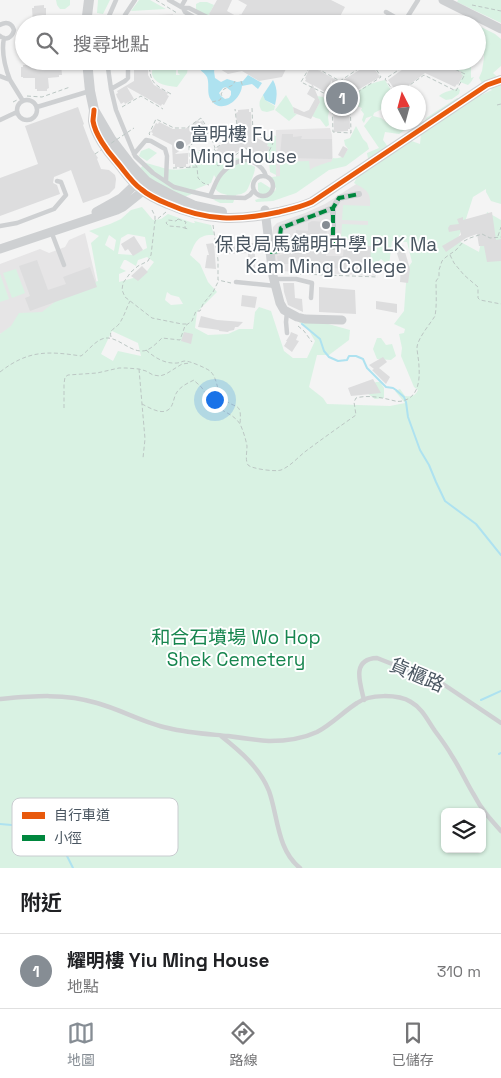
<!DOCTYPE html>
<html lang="zh-TW">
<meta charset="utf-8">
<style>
body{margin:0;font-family:"Space Grotesk","Noto Sans TC",sans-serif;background:#f6f6f6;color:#202124}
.controls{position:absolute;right:15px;bottom:15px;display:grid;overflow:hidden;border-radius:8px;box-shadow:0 1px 4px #0004}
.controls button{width:45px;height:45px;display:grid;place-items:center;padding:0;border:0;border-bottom:1px solid #e0e0e0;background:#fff;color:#202124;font:25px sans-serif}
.compass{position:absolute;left:381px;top:85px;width:45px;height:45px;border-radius:50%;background:#fff;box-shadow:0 1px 4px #0004;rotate:354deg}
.you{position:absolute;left:214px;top:399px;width:18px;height:18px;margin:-12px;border:4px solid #fff;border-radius:50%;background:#1a73e8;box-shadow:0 0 0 8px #1a73e833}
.badge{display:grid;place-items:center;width:32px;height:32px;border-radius:50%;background:#868d94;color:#fff;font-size:16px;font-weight:700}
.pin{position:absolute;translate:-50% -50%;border:2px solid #fff;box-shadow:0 1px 5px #0006}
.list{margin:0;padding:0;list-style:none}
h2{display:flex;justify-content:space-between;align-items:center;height:65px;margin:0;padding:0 20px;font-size:21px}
h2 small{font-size:16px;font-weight:400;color:#757577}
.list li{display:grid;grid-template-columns:32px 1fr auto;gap:15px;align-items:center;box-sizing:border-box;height:75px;padding:0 20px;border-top:1px solid #e0e0e0}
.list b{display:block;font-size:19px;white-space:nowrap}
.list p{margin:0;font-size:16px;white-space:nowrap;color:#757577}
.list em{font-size:16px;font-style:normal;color:#757577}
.icon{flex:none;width:28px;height:28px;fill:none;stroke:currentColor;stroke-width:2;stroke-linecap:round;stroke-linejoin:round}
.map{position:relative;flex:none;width:501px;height:868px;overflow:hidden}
.search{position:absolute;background:#fff;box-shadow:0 1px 4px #0004;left:15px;right:15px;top:15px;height:55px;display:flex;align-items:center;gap:12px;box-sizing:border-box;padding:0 18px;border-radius:28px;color:#757577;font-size:19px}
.sheet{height:140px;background:#fff}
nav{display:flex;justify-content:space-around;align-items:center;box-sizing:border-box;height:70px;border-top:1px solid #e0e0e0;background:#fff;font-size:14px;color:#757577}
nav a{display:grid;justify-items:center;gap:2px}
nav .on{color:#868d94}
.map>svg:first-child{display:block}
.education{fill:#e6e5e6}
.green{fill:#d9f2e3;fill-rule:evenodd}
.water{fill:#aee2f0;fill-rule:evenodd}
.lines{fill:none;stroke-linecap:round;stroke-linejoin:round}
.stream{stroke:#aee2f0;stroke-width:2}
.building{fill:#ddddde}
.path{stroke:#bcc7c4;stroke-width:1;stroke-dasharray:4 2.5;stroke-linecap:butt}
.service{stroke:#ced0d2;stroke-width:4.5}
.pedestrian{stroke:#ced0d2;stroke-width:6}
.minor{stroke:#ced0d2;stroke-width:9}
.tertiary{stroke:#ced0d2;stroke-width:10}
.path-bridge{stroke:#bcc7c4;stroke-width:1;stroke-dasharray:4 2.5;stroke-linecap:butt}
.quiet{stroke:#00873e;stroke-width:4;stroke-dasharray:8 4;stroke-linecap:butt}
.cycleway-casing{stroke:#fff;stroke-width:8}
.cycleway{stroke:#e8590c;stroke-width:5}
.poi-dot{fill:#868d94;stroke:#fff;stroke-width:2}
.labels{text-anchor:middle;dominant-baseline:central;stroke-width:4;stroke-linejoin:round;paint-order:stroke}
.poi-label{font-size:19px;fill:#4a5661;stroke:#fff;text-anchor:start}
.park-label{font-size:19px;fill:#17864f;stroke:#fff}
.street-label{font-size:19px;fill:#4a5661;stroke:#fff}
.key{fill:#fff;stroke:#c9ccd0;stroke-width:1}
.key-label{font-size:14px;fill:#4a5661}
</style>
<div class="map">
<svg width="501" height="868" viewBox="0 0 501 868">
<rect width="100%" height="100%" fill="#f4f4f4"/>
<!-- education -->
<path class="education" d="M173,14l1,10h-65l2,-6z
M330,128l2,7 1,30 -24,15h-33v-50z
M364,179l9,9 4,60 -1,28 -96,-5 -3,-2 -5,-32 1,-10 4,-4 28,-10 20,-9z
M85,233l13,55 -98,46v-70l40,-15 9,4 16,-6 4,-7z"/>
<!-- green -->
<path class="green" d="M56,0h14v5l-5,4h-5l-3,-4z
M98,0h12l-7,14 -6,-1z
M139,0h11l16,9 -35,2z
M458,0h43v23l-44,-21z
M200,2h7l7,3 -6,11 -12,-6v-6z
M477,25l18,9 6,5v27l-8,7 8,7v124l-10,-3 -5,-9v-3l-13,8 -9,28 -7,15 22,12 8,-40 14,8v648h-501v-534l11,-8 8,-13 23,-1 24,-19 32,-12 -7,-38 8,-7 -10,-5 21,-7 11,-5 10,-9 11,-3 11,13 8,-1 7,-5 25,9h2l-1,-2 17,4 3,10c-16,-1 -19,7 -24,20l10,9 8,18 9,10 -20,20 -2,16 13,7 20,-1 11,-5h14l2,-17 4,-5 12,4 13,40 9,7h14l8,-17 -7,-12 -12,-9 25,2 29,8 -1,10 -20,15h-12l-8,32 14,11 4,6 63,2 15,-3 -10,-12 5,-2 5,7c7,1 10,0 13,-6l-4,-3 -13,-31 1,-8 -3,-14 5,-1 1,-4 -11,-5 10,-13 3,-42 5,-7 -5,-20 -15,-1 -3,25 -8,-7 -13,12 -2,-32h-25l1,-15 26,1v-4l-26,-1 1,-15 27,1c1,-15 -4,-16 -16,-23l7,-13 8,-6 -2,-11 12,-5 -15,-22 8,-10 -6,2 -2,5 -2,-3 2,-6 -3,-4 1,-2 -5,-2c-1,-4 -2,-9 1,-13 4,-8 18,-11 27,-13l7,12h-4v14l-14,7 -1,3 8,2 8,6v-1h21l-4,6 -7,5 -14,-2 -2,8 8,11 15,-12 14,5 1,-11 5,-15 31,-20h18l17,-8 -10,-7 -3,-5 3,-7 2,-13 -1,-12 -6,-12zM128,234l17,3 2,11 -14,7 -15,-1 3,-16zM109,235l7,5 -2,11 -9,-6zM147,257l7,5 -10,13 -25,7v-8l7,-3 -6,-3 4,-8h2l10,6 2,-6zM167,292l4,3 8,2 4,7 -12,1 -6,-5zM112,331l26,12 3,13 -23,-5 -5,10 -12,-7zM445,812h37v37h-37z
M153,61h23v14h4l-2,-2v-12h11l-2,12 -10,14c-9,-1 -22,-2 -25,-13 0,-3 1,-9 1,-13z
M471,62v16l3,-1 -3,5 -3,3 -8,-3v-2l-4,-9 8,-6 3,1z
M458,88l2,2 -1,4 -7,5 -6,1 -7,-4c6,-5 12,-5 19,-8z
M263,95l2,5 10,6 -1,4 -7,2 -5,-1c-4,-6 -3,-10 1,-16z
M286,95l7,12 1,6 3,1 -8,7 -14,-11z
M317,96l6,1 6,14 -1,6 1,8 -3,2 -6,-8 -4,-1 -4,-2 8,-14z
M356,126l7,13 4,4 2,6 -23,17 -17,4 -33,23 -23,8 -17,1 -1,-2 6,-2 -3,-8v-7l3,-1 14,9 1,-3 -4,-3v-8l8,-1v-14l29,-1 1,9c3,-3 13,-6 19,-8h2l2,-4c9,1 11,-2 15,-9l-3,-4 -1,-5 6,-2z
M271,134l5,2v39l-6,-3c-1,-12 -3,-22 -3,-34z
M149,148l8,5 -10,8 -8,-5 2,-5z
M190,151l3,2 -1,7 3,1 2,-5v-4h6l8,14 -1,-7 18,7 6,-8 13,1 2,5 6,3c0,5 -2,8 -3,12 -5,10 -3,14 -16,16l-3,8h-13l-6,-3 4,-5 8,5 1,-5c-6,-2 -9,-2 -13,-8l3,-7 -3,-5 -3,8 -15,6 -4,5 -8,3 -17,-7 -29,-20 8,-7c20,5 25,10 46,4v-2l-2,1z
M16,269l9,24 -13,5 -9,-25z
M0,274l9,25 -9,3z
M377,338h4l5,7 6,-1 4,12 -5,4 -14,-1 -4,-10z
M376,382h4l4,6v10l-9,1 -12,-9z"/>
<!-- water -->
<path class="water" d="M198,61h10l3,5 4,3 -1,2 1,7 6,4 6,-3 10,3 6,-1 5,-6 14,8 -4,6 -6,-5 -10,2c-1,14 -21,29 -31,14 -5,-7 -1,-15 -4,-23 -4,-7 -11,-7 -9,-16zM226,87l5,4v4l-2,3 -4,1 -4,-3 -2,-3 4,-5z
M273,80c5,9 4,16 2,25l-10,-5 -2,-5z"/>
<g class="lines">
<!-- stream -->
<path class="stream" d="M302,324l18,15 4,12 5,6 9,4 9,-1 2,-4h7l7,3 4,9 19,19 7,1 3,2 8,7 2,5 2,15 12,33 9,15 7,17 9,19 31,23 25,31
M481,700l20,-9
M499,754l2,-1
M0,824l23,2 40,22 10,20"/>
</g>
<!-- building -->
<path class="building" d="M217,0h15l-5,11 11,6 2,-3 1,1 6,-10 -9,-5h93l14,7 -9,17h-57l-11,-6 -3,6h-57l-1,-3 3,-1 1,-3 -2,-3z
M44,5v3h2v16h-13l-1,-16h2v-2z
M163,18l1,6h-30v-5z
M35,61h12v3h12v1h2l1,10h-3v2l-11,1 1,10 -2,1v2h-10v-2h-2v-11h-12v-1h-2v-10h2v-2h12z
M134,61h14v14l6,10 14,8 -1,2 2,1 -5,9 -2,-1 -1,2 -34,-19 7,12 -9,5 -1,-2 -3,2 -4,-7 -1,-3 2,-1 -1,-2 17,-10z
M207,61h83l-8,16 -23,4 -17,-10 -14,3z
M414,61h23l25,11 -1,2 2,1 -5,10 -1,-1 -2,3 -30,-14 -25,19 -2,-2 -2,1 -8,-11z
M369,64l2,2 1,-1 8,12 -31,18 1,34h-2v2l-14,1 -2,-52 -7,12 -12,-7 7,17 -9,17 -17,-6 -1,-6 11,5 5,-2 6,-11 -8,-5 5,-9 -7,-4 1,-2 -1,-1 6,-12 29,16z
M78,107l6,17 -1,1 9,24 6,9 -1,1 4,10 8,1 6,5 1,4 -1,9 -6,6 -26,9 -12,-33 -17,7 -1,6 4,2 3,9 -60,22v-38l38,-14 -13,-38z
M249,109v3h2l1,23 16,9 -1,2 3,1 -5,10 -3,-2 -1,2 -17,-9 -19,11 -1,-1 -2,1 -6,-9 2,-1 -1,-2 14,-8 6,-11 -1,-15 2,-1v-2z
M198,120l1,2 3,-1 5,8 -2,2 1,1 -31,22 13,-1v11h-2v3h-11v-3h-2l-1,-19 -20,-10 1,-2 -2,-1 5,-9 2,1 1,-2 14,7h12z
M282,134h11v3l9,-1 -1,3h31v20l-44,-1v-2h-8z
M343,146l5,3 -5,9 -5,-3z
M492,212l4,28 5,-1v22l-14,1 -3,-16h-5l-2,-12 -11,4 -20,14 -4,-6 19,-11 -1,-5 -11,2 -1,-4 2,-3 9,-1 -2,-5 6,-2v3z
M312,221l15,1 -1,34h17l1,-12 27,2 -1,24 -77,-4 -1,-2h-14l-1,-8 10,-3 1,-17h8v-6l12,1v-8z
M134,236l9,14 -10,6 -5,-7 -3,2 -4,-7z
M214,243l2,26 -11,-1 2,-13h2l-3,-11z
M255,243v25h-7v-15l-22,1v-10z
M403,245l7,24 -2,14 -8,-1 1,-16 -6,-19z
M37,260l11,30 18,-6 -3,-7 27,-10 7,20 -67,24 -5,-13 5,-2 -11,-30z
M142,266l6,6 -10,9 -7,-5z
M283,283h11l1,15 7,1 1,13 -15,-7 -4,-13z
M319,287l36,3 1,24 -37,-2z
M242,295l15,2 -2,11 -14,-2z
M376,301l21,3v9l-21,-4z
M201,316l16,4 26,2 -5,5h-3l-1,3 -5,1 -1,1 -9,-1v-1l-21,-3z
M184,332l9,2 -2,10 -10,-3z
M291,332l7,3 -2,5 3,1 -7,11 -8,-6 3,-5h-1l4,-6z
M383,357l4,5 -8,6 11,9 -4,7 -14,-14 2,-1 -5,-4z
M373,379l8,14 -30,3 -3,-8z"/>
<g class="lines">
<!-- path -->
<path class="path" d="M156,0l21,13
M472,5l29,6
M164,23l6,1
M416,24l12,-1v1
M149,61c1,22 4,23 22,33
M305,61l5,3
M370,61l-30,20 -29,-16 -10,17 31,15 1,35 18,1 -1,-36 31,-20 -10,-16
M241,81l2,6
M394,92l-9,-13 27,-18
M400,92l24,-17 32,16 9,-17 -28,-13
M27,96l15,1 28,-10
M13,102l4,-2
M212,102l8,-2 2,-4 -1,-2 3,-5 9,-4 2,-4
M497,105l4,-1
M122,107l19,-11 22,13
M210,133l5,15
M150,135l-1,-1 7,-15 18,9h13l14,-10 9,14 -21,14 1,22
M189,146l5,6 11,-3 13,17 5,-3
M194,152l-1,9 4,6 1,11 5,5 6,2
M230,159l15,-11 20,12 8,-17 -20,-10 -1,-25
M224,162l-10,-13 17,-11 6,-12 -2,-17
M173,168l24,-1
M152,210l3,6v5
M166,212l-11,9 -4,34 -3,6 -10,5 -7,6 -8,11 -1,7 3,7 27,21 30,6h5
M178,219l8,3 -1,3v3l3,1 -7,-2 -12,-1 -3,-3 2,-3 8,1z
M213,225l5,35v20l13,3
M498,236l3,-9
M450,255l4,8 10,12 14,12v11l2,2 21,4
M300,274l78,3
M213,292l5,-10
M298,326l6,5 8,11
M111,337c-2,-8 3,-7 8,-13 5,-7 7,-15 11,-23
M146,350c9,8 19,14 31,13 3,0 5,-2 8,-2 5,0 21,7 25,10 8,7 6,20 13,27 13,13 19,2 17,26
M139,369l6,70 -2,19
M0,372c28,-22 48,-21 81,-16 7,-5 13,-14 21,-17 15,-6 29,17 45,11 5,-2 11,-8 15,-12l18,2 5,-14 7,-5 4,-10h4l3,-7 9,-11
M142,404c8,4 22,13 29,3 3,-5 3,-11 6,-15 4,-6 11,-9 17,-12 2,3 6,5 8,8 4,5 4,12 10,16 9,7 22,10 28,20 3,6 6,16 7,22 0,6 -2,14 1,19 4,4 28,7 33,5 10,-4 17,-13 25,-19 16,-12 33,-24 50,-36l-2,-13 2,-4c10,-3 24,-1 35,2 4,1 7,2 11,1 16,-3 18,-20 17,-34 0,-7 -2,-14 -2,-20 1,-9 13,-23 18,-31 2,-11 1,-23 1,-35l3,-4v-7l3,-9 4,-4 10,-7 8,-9 6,-3 12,-4 8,4 11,-1
M64,408v-24l1,-7 3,-2 29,-2 22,-5h7l13,1 7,2 7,4 7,1 6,-2 16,-10 8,-1"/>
<!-- service -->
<path class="service" d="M169,0l14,8 2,4 19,11
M181,7l4,-7
M183,8h6l18,9
M386,12l19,11
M125,15l10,-15
M107,24l2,-8 7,-16
M403,24l15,-24
M0,25c6,-4 12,-2 14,5 -2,8 -8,11 -14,6
M4,38c-3,14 1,29 6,42
M107,61l4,28 5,21 19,46 18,17 21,14 15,4 25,6 31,1 5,-3 4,-5
M0,76l10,4 13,21
M111,89l14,-8 3,-3v-17
M17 110a10 10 0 1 1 20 0a10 10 0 1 1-20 0Z
M37,107l53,-16
M0,120l17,-8
M134,154l12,-14 5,1 14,8 2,7 -1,25
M253 186a10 10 0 1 1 20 0a10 10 0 1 1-20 0Z
M210,196c3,-6 5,-13 9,-19 6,-9 23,-22 34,-15 6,3 11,7 13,14
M0,226l17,-3 37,-14 12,-14 -5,-13 -4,-1
M51,231l13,34
M274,279h22l16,4 -1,15
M236,282l40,4
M287,333l-1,-11 1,-10
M0,699c33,-3 65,-6 97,4 25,7 47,20 71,25 20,5 40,6 60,8 14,2 28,4 41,5 17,0 33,-2 48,-9 15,-8 26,-20 40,-29 12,-9 41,-9 54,-1 11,6 17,19 24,29 6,8 12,16 17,25 8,12 14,26 22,39 7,14 17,25 27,36
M364,700c-4,-17 -13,-41 13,-42l66,26 58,39
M221,736c19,15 39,32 48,55 9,25 8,59 31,77"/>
<!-- pedestrian -->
<path class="pedestrian" d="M333,247v-39l6,-10 20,-4
M270,252l8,-1 3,-23 52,-20"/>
<!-- minor -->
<path class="minor" d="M443,0l58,29
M265,210l8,66 7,27 4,7 13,7 8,2 37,1
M96,212l25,-14 19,-18
M0,249l117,-39 6,-3 25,-20"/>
<!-- tertiary -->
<path class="tertiary" d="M86,24l3,-24
M87,61l3,30 4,19 17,29 20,26 15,16 8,5 17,9 24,11 27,6
M94,110c0,3 -1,8 -1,11 2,13 14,30 23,40 8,9 15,21 25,28 8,7 17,11 27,15 38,17 70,17 111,8 12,-3 22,-5 33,-10l175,-117 14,-5"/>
<!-- path-bridge -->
<path class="path-bridge" d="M95,154l39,-26"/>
<!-- quiet -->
<path class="quiet" d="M333,247v-39l6,-10 20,-4
M270,252l8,-1 3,-23 52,-20"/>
<!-- cycleway casing -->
<g class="cycleway-casing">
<path id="cycleway" d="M94,110c0,3 -1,8 -1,11 2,13 14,30 23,40 8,9 15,21 25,28 8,7 17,11 27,15 38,17 70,17 111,8 12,-3 22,-5 33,-10l175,-117 14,-5"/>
</g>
<!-- cycleway -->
<use href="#cycleway" class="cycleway"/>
</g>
<!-- markers -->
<g class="poi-dot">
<circle cx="180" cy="145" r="5"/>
<circle cx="326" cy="225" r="5"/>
</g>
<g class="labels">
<!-- poi labels -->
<g class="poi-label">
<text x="190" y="134">富明樓 Fu<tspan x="190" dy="22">Ming House</tspan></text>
<text x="326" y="244" text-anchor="middle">保良局馬錦明中學 PLK Ma<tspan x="326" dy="22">Kam Ming College</tspan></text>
</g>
<!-- park labels -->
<g class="park-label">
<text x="236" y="637">和合石墳場 Wo Hop<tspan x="236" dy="22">Shek Cemetery</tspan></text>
</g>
<!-- street labels -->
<g class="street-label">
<text transform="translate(417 675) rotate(23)">貨櫃路</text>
</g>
</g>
<!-- legend -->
<rect x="12" y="798" width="166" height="58" rx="8" class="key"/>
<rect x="22" y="812" width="23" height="7" fill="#e8590c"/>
<rect x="22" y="835" width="23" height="6" fill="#00873e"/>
<g class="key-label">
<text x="54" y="820">自行車道</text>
<text x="54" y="843">小徑</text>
</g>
</svg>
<div class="controls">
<button><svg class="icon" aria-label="layers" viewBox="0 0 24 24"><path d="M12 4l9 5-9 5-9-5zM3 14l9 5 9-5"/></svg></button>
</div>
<svg class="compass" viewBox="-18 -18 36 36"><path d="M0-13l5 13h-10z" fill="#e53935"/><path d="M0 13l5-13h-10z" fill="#757577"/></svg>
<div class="you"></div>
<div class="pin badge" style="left:342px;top:98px">1</div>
<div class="search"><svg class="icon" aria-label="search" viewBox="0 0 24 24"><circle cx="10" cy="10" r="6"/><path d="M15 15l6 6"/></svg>搜尋地點</div>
</div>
<section class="sheet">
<h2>附近<small></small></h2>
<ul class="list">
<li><span class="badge">1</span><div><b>耀明樓 Yiu Ming House</b><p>地點</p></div><em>310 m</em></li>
</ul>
</section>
<nav>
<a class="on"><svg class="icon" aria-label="map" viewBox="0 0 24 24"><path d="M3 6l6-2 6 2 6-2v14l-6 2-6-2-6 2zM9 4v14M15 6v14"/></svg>地圖</a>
<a><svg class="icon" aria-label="directions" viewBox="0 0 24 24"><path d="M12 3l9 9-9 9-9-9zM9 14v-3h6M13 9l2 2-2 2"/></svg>路線</a>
<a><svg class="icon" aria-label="saved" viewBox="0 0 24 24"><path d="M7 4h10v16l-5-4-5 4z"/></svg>已儲存</a>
</nav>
